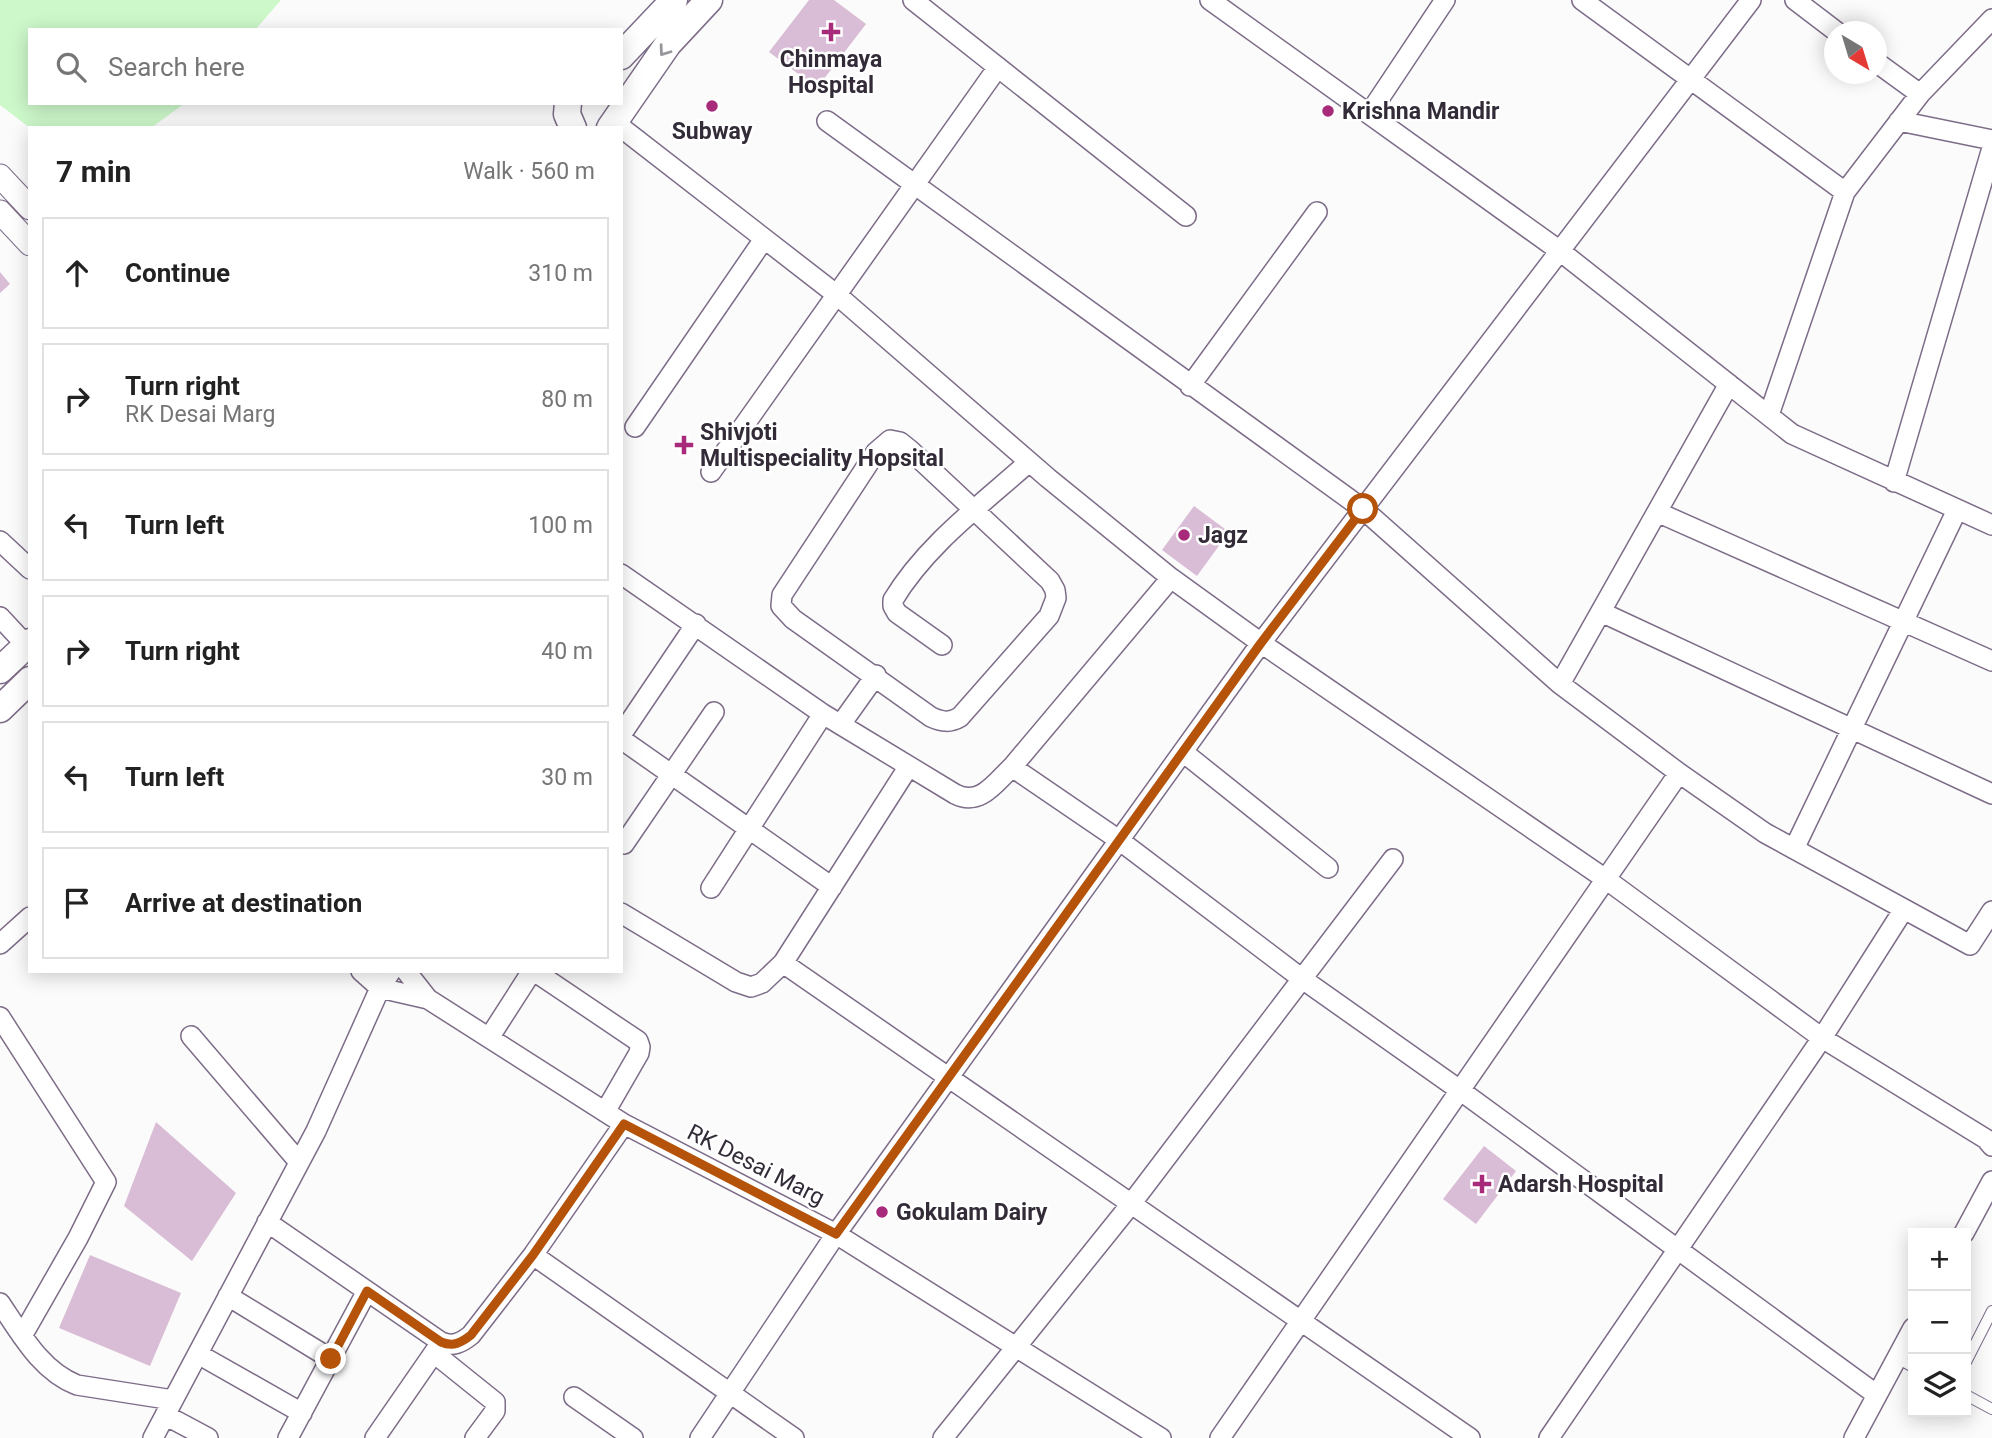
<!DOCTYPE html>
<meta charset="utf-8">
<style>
body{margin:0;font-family:Roboto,sans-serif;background:#f2f2f2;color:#222}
.controls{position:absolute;right:21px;bottom:21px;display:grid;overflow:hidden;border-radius:0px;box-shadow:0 4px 18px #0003}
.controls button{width:63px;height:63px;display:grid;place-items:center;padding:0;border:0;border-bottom:2px solid #e0e0e0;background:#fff;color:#222;font:35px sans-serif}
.compass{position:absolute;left:1824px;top:21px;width:63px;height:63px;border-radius:50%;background:#fff;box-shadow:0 4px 18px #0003;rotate:142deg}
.stop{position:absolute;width:21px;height:21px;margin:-16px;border:5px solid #b45309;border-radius:50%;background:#fff}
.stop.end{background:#b45309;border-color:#fff;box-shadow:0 2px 7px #0008}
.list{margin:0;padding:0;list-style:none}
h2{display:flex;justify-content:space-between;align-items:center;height:91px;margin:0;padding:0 28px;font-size:30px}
h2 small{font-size:23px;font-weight:400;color:#767676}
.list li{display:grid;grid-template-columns:46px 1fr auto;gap:21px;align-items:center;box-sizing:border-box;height:112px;margin:0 14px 14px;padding:0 14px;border:2px solid #e0e0e0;border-radius:0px}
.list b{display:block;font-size:26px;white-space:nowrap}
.list p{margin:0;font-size:23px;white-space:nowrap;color:#767676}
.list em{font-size:23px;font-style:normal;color:#767676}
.icon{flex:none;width:38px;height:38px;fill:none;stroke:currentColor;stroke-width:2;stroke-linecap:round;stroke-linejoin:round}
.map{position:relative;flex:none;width:1992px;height:1438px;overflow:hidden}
.search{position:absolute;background:#fff;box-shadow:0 4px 18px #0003;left:28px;top:28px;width:595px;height:77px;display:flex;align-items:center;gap:18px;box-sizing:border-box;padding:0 24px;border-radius:0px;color:#767676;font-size:26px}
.panel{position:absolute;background:#fff;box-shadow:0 4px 18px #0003;left:28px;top:126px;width:595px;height:847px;border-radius:0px}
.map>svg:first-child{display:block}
.green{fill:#cdf8ca}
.building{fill:#d9bcd5}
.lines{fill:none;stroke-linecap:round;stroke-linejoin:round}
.service-casing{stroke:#7d6c88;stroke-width:12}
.minor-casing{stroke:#7d6c88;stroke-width:22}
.tertiary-casing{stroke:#7d6c88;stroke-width:25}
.secondary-casing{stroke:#7d6c88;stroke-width:29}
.service{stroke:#fff;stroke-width:10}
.minor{stroke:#fff;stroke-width:19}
.tertiary{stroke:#fff;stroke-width:23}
.secondary{stroke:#fff;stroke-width:26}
.oneway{stroke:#99969c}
.route{stroke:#b45309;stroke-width:9}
.poi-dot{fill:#a82a7b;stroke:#fff;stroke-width:2.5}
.labels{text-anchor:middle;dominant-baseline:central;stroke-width:5;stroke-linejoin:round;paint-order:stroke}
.poi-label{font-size:23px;font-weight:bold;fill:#332c38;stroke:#fff;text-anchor:start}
.street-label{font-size:23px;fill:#332c38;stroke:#fff}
</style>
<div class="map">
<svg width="1992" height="1438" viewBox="0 0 1992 1438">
<rect width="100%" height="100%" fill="#fbfbfb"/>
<!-- green -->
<path class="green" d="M0,0h281l-26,30h-225v73h155l-34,25h-121l-30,-23z"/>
<!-- building -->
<path class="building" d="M809,0h25l32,24 -49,64 -48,-36z
M0,272l10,12 -10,9z
M1194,506l35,26 -32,44 -35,-26z
M156,1122l80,71 -44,68 -68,-55z
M1484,1146l32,25 -40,53 -33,-25z
M90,1255l91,38 -31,73 -91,-38z"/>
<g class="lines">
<!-- service casing -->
<g class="service-casing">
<path id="service" d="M1897,1358l16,9
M1966,1362l26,-51
M1966,1395l26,14"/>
</g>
<!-- minor casing -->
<g class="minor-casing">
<path id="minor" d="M913,0l273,216
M1210,0l350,251 232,183 200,91
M1582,0l263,192
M1795,0l42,32
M1876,62l44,32
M1369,114l76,-114
M827,121l536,388 197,175 119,89 86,60 205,112 22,-34
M1899,121l93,19
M614,122l223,173 211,183 123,100 90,65 346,237 215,158 164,101 6,7
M1190,386l127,-174
M1769,415l76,-223 75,-98 72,-75
M635,427l129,-188
M890,440l10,2 10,8 140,131 5,9 1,8 -7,18 -89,101c-10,6 -18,5 -29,0l-138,-98 -12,-13 1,-11 94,-143z
M711,472l287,-405
M1894,482l98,-334
M1657,512l335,149
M0,541l30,28
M621,574l202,140 132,80c25,13 40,-11 57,-27l159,-189
M1601,612l391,182
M0,617l26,28
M942,645l-45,-32 -4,-7v-6c33,-55 89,-96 136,-138
M1560,684l169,-300
M841,724l35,-49
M621,735l75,-111
M621,739l211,148
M1183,752l145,116
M1012,767l107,73 182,138 160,113 416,304
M624,844l90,-132
M1794,849l163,-339
M711,888l112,-174
M621,913l115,69 15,5 11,-4 21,-20 126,-197
M0,944l30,-27
M783,963l687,475
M361,971l19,17 48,11
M406,971l22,28 196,125 212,110 325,204
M534,971l104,70 2,6 -1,6 -34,59
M0,1017l106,165 -28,56 -56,98
M191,1036l108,126
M489,1038l43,-67
M267,1222l174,120c12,5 20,1 30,-7l62,-80 91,-131
M1964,1233l28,-52
M533,1255l261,183
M228,1296l103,63
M0,1303c21,31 41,68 77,82l96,15
M434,1353l61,49v9l-20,27
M198,1354l104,59
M574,1397l59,41
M165,1415l43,23
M153,1438l163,-307 64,-143 11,-17
M288,1438l79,-147
M375,1438l65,-94
M700,1438l136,-204 425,-591 490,-643
M943,1438l188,-234 262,-345
M1220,1438l459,-665
M1549,1438l273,-400 82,-129
M1854,1438l59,-110"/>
</g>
<!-- tertiary casing -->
<g class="tertiary-casing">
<path id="tertiary" d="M0,176l30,32
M0,212l30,32"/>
</g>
<!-- secondary casing -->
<g class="secondary-casing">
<path id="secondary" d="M621,56l53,-56
M568,103l-1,11 6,14
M610,128l58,-84 41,-44
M0,670l30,-28
M0,709l30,-29"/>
</g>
<!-- service -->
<use href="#service" class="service"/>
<!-- minor -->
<use href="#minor" class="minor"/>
<!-- tertiary -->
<use href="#tertiary" class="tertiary"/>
<!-- secondary -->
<use href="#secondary" class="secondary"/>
</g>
<!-- one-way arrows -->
<defs><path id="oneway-chevron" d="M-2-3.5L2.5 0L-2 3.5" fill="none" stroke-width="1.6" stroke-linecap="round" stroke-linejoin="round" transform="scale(1.75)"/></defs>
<use class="oneway" href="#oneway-chevron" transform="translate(664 51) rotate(126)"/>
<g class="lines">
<!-- route -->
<path class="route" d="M331,1359l36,-68 74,51c12,5 20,1 30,-7l62,-80 91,-131 212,110 425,-591 102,-134"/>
</g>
<!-- markers -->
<g class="poi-dot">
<path d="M827.5 21.5h7v7h7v7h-7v7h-7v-7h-7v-7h7z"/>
<circle cx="712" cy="106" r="7"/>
<circle cx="1328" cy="111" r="7"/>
<path d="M680.5 434.5h7v7h7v7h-7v7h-7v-7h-7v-7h7z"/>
<circle cx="1184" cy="535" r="7"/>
<path d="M1478.5 1173.5h7v7h7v7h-7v7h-7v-7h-7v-7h7z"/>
<circle cx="882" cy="1212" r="7"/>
</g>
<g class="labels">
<!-- poi labels -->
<g class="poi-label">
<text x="831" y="59" text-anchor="middle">Chinmaya<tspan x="831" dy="26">Hospital</tspan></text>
<text x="1342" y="111">Krishna Mandir</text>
<text x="712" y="131" text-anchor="middle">Subway</text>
<text x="700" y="432">Shivjoti<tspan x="700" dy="26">Multispeciality Hopsital</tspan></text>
<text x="1198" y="535">Jagz</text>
<text x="1498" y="1184">Adarsh Hospital</text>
<text x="896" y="1212">Gokulam Dairy</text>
</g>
<!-- street labels -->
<g class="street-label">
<text transform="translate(756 1165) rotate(27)">RK Desai Marg</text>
</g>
</g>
</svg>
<div class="controls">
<button>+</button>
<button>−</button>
<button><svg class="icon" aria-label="layers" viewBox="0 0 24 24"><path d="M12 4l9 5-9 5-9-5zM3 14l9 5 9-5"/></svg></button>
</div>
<svg class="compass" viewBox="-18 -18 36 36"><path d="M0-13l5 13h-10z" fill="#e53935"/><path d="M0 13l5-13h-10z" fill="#767676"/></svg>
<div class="stop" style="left:1363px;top:509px"></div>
<div class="stop end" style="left:331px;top:1359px"></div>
<div class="search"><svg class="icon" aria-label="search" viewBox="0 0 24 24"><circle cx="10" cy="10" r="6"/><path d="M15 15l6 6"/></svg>Search here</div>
<section class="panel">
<h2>7 min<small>Walk · 560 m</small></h2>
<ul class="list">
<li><svg class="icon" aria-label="ahead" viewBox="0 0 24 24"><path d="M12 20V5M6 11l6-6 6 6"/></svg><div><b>Continue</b></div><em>310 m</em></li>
<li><svg class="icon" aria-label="right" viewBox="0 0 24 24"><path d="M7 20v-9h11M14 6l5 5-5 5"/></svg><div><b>Turn right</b><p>RK Desai Marg</p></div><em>80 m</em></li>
<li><svg class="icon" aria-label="left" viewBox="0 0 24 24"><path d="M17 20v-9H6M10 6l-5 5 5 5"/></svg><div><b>Turn left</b></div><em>100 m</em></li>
<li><svg class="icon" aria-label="right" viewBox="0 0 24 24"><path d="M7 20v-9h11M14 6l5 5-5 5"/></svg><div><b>Turn right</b></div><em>40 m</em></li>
<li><svg class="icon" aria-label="left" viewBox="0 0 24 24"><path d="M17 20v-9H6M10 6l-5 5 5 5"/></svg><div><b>Turn left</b></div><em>30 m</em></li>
<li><svg class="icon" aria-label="arrive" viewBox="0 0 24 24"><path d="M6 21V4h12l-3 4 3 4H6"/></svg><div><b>Arrive at destination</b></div></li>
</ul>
</section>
</div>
